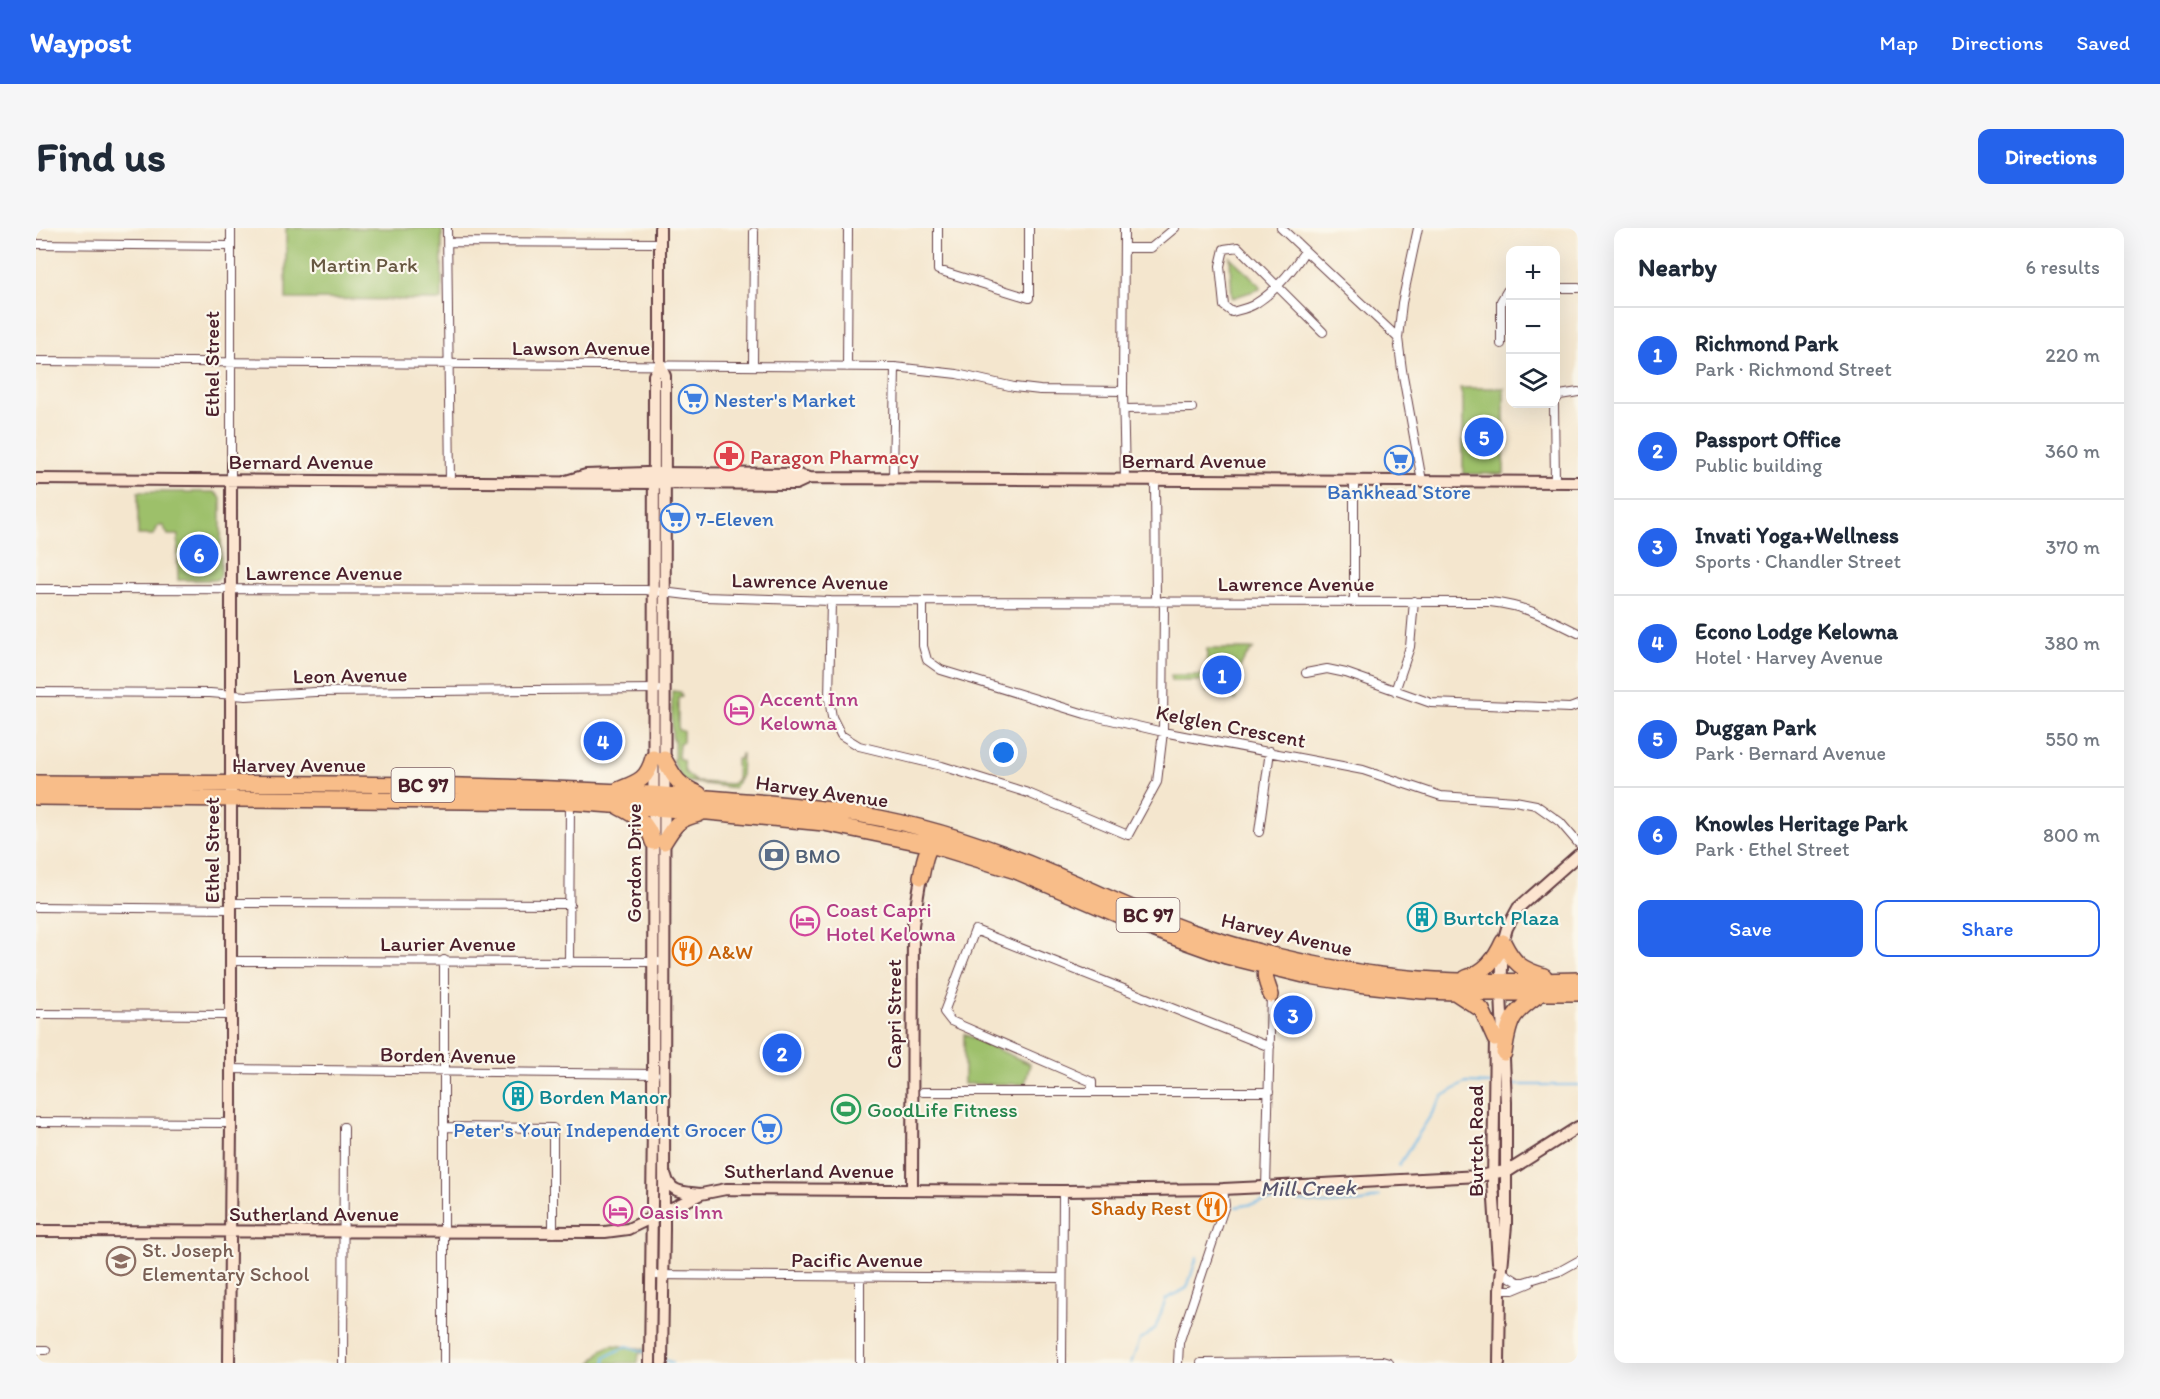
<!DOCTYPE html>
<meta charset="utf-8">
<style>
body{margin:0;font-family:Itim,sans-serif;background:#f6f6f7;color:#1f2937}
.controls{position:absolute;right:18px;top:18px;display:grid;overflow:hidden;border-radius:12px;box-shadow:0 6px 24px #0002}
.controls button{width:54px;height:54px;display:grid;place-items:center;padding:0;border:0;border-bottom:2px solid #e0e1e3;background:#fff;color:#1f2937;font:30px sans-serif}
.you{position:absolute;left:968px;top:525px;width:21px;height:21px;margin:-15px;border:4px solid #fff;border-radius:50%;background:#1a73e8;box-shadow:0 0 0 9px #1a73e833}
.badge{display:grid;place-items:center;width:39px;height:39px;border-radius:50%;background:#2563eb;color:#fff;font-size:20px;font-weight:700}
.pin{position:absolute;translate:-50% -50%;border:3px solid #fff;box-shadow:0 2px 6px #0006}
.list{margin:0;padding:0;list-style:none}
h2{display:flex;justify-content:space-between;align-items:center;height:78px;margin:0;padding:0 24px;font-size:26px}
h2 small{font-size:20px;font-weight:400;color:#747a83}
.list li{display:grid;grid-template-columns:39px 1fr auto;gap:18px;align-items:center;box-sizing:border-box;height:96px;padding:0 24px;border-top:2px solid #e0e1e3}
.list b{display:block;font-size:22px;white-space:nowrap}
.list p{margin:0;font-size:20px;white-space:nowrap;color:#747a83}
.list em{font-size:20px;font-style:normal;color:#747a83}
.actions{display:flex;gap:12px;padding:18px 24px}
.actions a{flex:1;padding:14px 0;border:2px solid #2563eb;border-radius:12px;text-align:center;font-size:21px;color:#2563eb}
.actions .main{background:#2563eb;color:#fff}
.icon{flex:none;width:33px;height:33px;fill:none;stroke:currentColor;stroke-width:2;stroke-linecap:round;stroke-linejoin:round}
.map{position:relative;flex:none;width:1542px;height:1135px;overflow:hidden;border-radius:12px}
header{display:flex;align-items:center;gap:36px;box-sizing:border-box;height:84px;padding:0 30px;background:#2563eb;color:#fff}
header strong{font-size:28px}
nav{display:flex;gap:33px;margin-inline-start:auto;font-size:21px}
.intro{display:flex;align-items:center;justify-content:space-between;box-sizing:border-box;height:144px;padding:0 36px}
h1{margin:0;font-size:42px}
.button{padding:15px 27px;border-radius:12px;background:#2563eb;color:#fff;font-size:21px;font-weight:700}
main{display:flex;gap:36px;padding:0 36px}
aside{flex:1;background:#fff;border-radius:12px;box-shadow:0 6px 24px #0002}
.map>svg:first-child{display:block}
.green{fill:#9dc06a;stroke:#74704a;stroke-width:1.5}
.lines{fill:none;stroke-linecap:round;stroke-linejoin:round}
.stream{stroke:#71bae9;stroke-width:2}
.street-casing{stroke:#643d43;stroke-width:10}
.secondary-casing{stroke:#643d43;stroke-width:14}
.highway-casing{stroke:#643d43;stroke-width:18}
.street{stroke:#fff;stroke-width:8}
.secondary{stroke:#fce5d0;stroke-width:10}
.highway{stroke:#f8bd89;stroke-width:15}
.labels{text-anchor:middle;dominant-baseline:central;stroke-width:4.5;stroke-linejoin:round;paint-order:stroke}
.shield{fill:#fbf7ec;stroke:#7f6065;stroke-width:1.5}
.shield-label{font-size:20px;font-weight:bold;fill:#4a1f2b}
.park-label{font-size:21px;fill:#675741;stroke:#fbf7ec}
.street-label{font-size:21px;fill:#4a1f2b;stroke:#fbf7ec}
.shop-label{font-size:21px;fill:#366cbe;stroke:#fbf7ec;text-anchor:start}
.health-label{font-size:21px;fill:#be3a42;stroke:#fbf7ec;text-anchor:start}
.hotel-label{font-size:21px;fill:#b23c85;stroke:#fbf7ec;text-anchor:start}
.service-label{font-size:21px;fill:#4e5e75;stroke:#fbf7ec;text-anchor:start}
.culture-label{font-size:21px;fill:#0d838f;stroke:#fbf7ec;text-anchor:start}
.food-label{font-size:21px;fill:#c56008;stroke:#fbf7ec;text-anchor:start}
.leisure-label{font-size:21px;fill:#27864d;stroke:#fbf7ec;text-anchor:start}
.education-label{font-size:21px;fill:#785e54;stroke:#fbf7ec;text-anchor:start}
.water-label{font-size:22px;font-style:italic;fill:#58556e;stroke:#fbf7ec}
</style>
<header>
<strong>Waypost</strong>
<nav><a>Map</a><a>Directions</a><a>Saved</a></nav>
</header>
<div class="intro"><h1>Find us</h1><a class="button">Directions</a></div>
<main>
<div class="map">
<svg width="1542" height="1135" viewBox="0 0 1542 1135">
<rect width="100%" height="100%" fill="#fbf7ec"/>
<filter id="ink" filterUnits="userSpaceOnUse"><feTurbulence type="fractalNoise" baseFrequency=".0167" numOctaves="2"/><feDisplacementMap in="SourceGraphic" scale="12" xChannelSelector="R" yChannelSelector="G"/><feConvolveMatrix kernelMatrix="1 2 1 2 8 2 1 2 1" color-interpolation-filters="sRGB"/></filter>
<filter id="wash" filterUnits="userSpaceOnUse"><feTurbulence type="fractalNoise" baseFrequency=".008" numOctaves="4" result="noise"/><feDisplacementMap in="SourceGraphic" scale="24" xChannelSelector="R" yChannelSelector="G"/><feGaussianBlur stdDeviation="1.35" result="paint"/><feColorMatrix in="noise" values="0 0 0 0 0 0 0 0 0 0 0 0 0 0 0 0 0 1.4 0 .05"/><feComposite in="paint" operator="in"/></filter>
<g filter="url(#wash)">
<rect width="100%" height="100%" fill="#f4e6ce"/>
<!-- green -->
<path class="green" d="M250,0h156v72l-156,-1z
M1194,29l30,28v4l-28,9z
M1424,160h44v86h-41v-74z
M102,264h77l6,6v76l-2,4 -4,2h-37v-45h-10l-5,-9h-5l-4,9h-16z
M1171,421h46c-15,15 -20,31 -17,51l-29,-8 -1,-11h-35v-6h35z
M636,463l8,1 2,4 -4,2v32l5,1v11l-4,1 -1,15 5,2 2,12 11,10 36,2 5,-5 -1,-20h4l1,-5h1l-1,21 -7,13 -51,-7 -11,-21 2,-1v-19l-2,-1z
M928,806l66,30 -5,20h-61z
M576,1117l32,4v4h-5l-1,10h-47l12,-14z"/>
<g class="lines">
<!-- stream -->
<path class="stream" d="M1473,857h69
M1363,937l44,-69 22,-13 26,1
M1200,979l43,-8 44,5 40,-2 17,-6
M629,1132l8,3
M569,1135v-6l22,-11 18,6
M1095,1135l9,-23 15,-11 11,-30 21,-11 10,-31"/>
</g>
</g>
<g filter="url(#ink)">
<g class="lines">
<!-- street casing -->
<g class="street-casing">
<path id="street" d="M195,0v253
M411,0l3,253
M902,0v42l91,28v-70
M1088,0l-1,163 2,88
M1245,0l117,110
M1382,0l-16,75 -4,35 4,32 20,111
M412,14l212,1
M0,16l194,2
M1089,20h26l24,-20
M1269,23c-13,20 -29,40 -50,53 -6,4 -16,6 -23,8l-8,-6 -4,-40 4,-17 14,-2 85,85
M1520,60h22
M1465,116v-43l6,-10 3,-2
M0,133l859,6 62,7 57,13 26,3 83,1
M717,138l1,-134
M811,139l1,-139
M1520,172l4,-5 18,-3
M1518,176l1,77
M1088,181l68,-1
M857,250l2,-111
M1119,251l1,123
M1318,253v120
M0,361l610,1 58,7 127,4 659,1c36,4 56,15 88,31
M795,373l-2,98 3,18 9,18 18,11 83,20 86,27 100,42 29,-53 6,-50 1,-131
M887,373v45l4,14 14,10 144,44 78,18 200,38 78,26 74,5 21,4 24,17 18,21
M1270,445l21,-4 19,4 85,30 139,5 8,-3
M1359,463l15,-44 4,-46
M0,464l174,1 36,3 69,-4 343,-3
M1223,604l11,-81
M195,675l339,1
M0,679l194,2
M408,732v403
M195,733l427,1
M533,735l1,-161
M0,786l195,1
M195,841l424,5
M1056,862v-8l-141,-61 -7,-9 31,-82 295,117
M887,864h346
M0,894l195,1
M407,899l110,1v105
M1230,959l5,-192
M1466,1044l16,10h6l36,-11 18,-10
M615,1047l411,3
M824,1049v85
M1464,1062h13l17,-7
M0,1122h10
M307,1135l1,-236
M1026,1135l1,-172
M1142,1135l1,-20 46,-138 -2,-16
M1165,1135l181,-2 7,2"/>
</g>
<!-- secondary casing -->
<g class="secondary-casing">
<path id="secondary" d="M624,0v137l5,11 -1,853 -2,134
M0,251l760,5 13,-6
M530,253l20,-6 60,-2 149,1 14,4 769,4
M1459,807l-2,149 5,78
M630,948c4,18 20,16 35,18
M876,961l1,-264 8,-48
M0,1003l569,1 23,-3 73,-35 25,-5 337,2 160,-2 257,-13 30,-6 68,-43
M193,1135l2,-240v-642
M614,1135l3,-239 1,-749 6,-10
M1463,1135l1,-73 6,-65v-123l-5,-109 2,-51 4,-14 11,-20 60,-53"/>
</g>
<!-- highway casing -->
<g class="highway-casing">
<path id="highway" d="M628,531c11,20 14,26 35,35
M0,555c205,1 410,-2 615,11 71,5 142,9 212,21 64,11 128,32 188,58 46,19 91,41 138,58 75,25 153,42 231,48 53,4 106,2 158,1
M582,562c20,-8 29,-10 35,-32
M0,569l534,5 138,10 116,11 107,22 85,26 124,53 47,18 39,14 78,19 53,9 65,7 65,2h91
M583,579c18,9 29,16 34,35
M628,614c11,-18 14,-23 35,-28
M885,649c3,-14 4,-28 15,-37
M1467,714c11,22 18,27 41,34
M1430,750c19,-6 29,-18 37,-36
M1420,765l26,17 13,29
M1235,767c-5,-15 -11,-24 3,-34
M1468,825c5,-35 8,-40 37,-60"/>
</g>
<!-- street -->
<use href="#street" class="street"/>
<!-- secondary -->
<use href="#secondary" class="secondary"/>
<!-- highway -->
<use href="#highway" class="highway"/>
</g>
</g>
<!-- icons -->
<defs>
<g id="supermarket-ring" transform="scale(1.5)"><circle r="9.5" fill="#fbf7ec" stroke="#3f7fe0" stroke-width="1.5"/><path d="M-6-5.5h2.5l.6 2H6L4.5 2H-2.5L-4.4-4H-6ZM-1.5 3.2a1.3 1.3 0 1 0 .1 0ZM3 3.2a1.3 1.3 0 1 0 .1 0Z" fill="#3f7fe0"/></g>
<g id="pharmacy-ring" transform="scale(1.5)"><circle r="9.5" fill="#fbf7ec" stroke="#e0444e" stroke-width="1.5"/><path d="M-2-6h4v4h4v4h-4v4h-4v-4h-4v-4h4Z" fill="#e0444e"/></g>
<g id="hotel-ring" transform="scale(1.5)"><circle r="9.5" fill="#fbf7ec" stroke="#d1479c" stroke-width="1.5"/><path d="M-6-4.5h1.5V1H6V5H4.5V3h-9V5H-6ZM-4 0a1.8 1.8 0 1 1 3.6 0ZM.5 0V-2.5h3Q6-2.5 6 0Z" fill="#d1479c"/></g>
<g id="bank-ring" transform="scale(1.5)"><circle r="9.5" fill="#fbf7ec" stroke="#5c6f8a" stroke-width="1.5"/><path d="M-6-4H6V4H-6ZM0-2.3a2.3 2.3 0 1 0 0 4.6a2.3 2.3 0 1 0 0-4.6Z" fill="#5c6f8a"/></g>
<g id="building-ring" transform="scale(1.5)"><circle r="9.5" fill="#fbf7ec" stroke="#0f9aa8" stroke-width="1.5"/><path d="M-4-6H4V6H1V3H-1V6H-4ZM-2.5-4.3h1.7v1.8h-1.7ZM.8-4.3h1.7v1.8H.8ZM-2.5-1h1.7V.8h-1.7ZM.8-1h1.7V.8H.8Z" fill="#0f9aa8"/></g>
<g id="restaurant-ring" transform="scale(1.5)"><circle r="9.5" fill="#fbf7ec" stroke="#e8710a" stroke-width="1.5"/><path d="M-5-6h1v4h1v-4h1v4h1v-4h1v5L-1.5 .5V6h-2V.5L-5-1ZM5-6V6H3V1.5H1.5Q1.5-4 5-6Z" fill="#e8710a"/></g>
<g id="stadium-ring" transform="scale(1.5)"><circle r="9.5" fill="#fbf7ec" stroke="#2e9e5b" stroke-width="1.5"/><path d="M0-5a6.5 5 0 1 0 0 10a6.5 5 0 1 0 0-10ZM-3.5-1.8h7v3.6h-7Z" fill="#2e9e5b"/></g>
<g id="school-ring" transform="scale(1.5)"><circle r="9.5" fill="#fbf7ec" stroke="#8d6e63" stroke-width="1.5"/><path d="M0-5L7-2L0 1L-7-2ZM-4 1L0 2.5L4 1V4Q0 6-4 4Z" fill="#8d6e63"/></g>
</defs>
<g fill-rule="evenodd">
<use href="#supermarket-ring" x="657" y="171"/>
<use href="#pharmacy-ring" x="693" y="228"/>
<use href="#supermarket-ring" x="1363" y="232"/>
<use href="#supermarket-ring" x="639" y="290"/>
<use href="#hotel-ring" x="703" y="482"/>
<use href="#bank-ring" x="738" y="627"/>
<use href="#building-ring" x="1386" y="689"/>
<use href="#hotel-ring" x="769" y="693"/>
<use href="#restaurant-ring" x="651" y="723"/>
<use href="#building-ring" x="482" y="868"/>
<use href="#stadium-ring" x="810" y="881"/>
<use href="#supermarket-ring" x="731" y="901"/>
<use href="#restaurant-ring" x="1176" y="979"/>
<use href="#hotel-ring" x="582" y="983"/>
<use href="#school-ring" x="85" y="1033"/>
</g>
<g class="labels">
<!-- shield labels -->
<g class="shield">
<rect x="355.5" y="540" width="63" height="34" rx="4.5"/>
<rect x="1080.5" y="670" width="63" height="34" rx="4.5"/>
</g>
<g class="shield-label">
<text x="387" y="557">BC 97</text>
<text x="1112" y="687">BC 97</text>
</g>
<!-- park labels -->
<g class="park-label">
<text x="328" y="36">Martin Park</text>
</g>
<!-- street labels -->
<g class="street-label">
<text x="545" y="119">Lawson Avenue</text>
<text transform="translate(175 136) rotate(-90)">Ethel Street</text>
<text x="1158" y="232">Bernard Avenue</text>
<text x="265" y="233">Bernard Avenue</text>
<text x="288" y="344">Lawrence Avenue</text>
<text transform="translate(774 353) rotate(1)">Lawrence Avenue</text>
<text x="1260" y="355">Lawrence Avenue</text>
<text transform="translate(314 447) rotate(-1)">Leon Avenue</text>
<text transform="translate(1195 498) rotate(11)">Kelglen Crescent</text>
<text x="263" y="536">Harvey Avenue</text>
<text transform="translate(786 563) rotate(8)">Harvey Avenue</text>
<text transform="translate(175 622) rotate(-90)">Ethel Street</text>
<text transform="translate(597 635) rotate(-90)">Gordon Drive</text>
<text transform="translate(1251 706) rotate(13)">Harvey Avenue</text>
<text x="412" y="715">Laurier Avenue</text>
<text transform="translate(857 786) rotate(-90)">Capri Street</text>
<text transform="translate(412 827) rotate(1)">Borden Avenue</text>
<text transform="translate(1439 913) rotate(-90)">Burtch Road</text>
<text x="773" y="942">Sutherland Avenue</text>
<text x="278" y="985">Sutherland Avenue</text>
<text x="821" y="1031">Pacific Avenue</text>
</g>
<!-- shop labels -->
<g class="shop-label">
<text x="678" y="171">Nester's Market</text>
<text x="1363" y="263" text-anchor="middle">Bankhead Store</text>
<text x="660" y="290">7-Eleven</text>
<text x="710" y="901" text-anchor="end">Peter's Your Independent Grocer</text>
</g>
<!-- health labels -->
<g class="health-label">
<text x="714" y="228">Paragon Pharmacy</text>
</g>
<!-- hotel labels -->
<g class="hotel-label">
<text x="724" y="470">Accent Inn<tspan x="724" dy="24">Kelowna</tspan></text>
<text x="790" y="681">Coast Capri<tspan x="790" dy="24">Hotel Kelowna</tspan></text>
<text x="603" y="983">Oasis Inn</text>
</g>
<!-- service labels -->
<g class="service-label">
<text x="759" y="627">BMO</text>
</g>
<!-- culture labels -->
<g class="culture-label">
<text x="1407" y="689">Burtch Plaza</text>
<text x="503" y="868">Borden Manor</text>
</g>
<!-- food labels -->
<g class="food-label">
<text x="672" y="723">A&amp;W</text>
<text x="1155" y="979" text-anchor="end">Shady Rest</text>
</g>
<!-- leisure labels -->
<g class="leisure-label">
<text x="831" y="881">GoodLife Fitness</text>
</g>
<!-- education labels -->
<g class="education-label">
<text x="106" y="1021">St. Joseph<tspan x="106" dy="24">Elementary School</tspan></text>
</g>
<!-- water labels -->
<g class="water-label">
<text transform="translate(1272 960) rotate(-1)">Mill Creek</text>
</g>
</g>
</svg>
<div class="controls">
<button>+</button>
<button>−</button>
<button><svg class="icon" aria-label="layers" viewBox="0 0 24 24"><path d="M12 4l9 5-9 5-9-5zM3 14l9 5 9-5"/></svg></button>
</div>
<div class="you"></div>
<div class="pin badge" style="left:1186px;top:447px">1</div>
<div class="pin badge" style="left:746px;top:825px">2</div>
<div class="pin badge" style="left:1257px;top:787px">3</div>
<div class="pin badge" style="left:567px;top:513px">4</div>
<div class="pin badge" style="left:1448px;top:209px">5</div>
<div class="pin badge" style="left:163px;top:326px">6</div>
</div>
<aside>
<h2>Nearby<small>6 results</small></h2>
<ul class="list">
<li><span class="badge">1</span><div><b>Richmond Park</b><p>Park · Richmond Street</p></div><em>220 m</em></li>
<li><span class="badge">2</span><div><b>Passport Office</b><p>Public building</p></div><em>360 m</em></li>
<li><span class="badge">3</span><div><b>Invati Yoga+Wellness</b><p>Sports · Chandler Street</p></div><em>370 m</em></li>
<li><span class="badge">4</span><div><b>Econo Lodge Kelowna</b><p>Hotel · Harvey Avenue</p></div><em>380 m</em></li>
<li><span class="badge">5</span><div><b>Duggan Park</b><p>Park · Bernard Avenue</p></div><em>550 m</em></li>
<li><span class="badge">6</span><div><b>Knowles Heritage Park</b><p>Park · Ethel Street</p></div><em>800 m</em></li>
</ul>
<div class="actions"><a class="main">Save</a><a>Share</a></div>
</aside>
</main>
